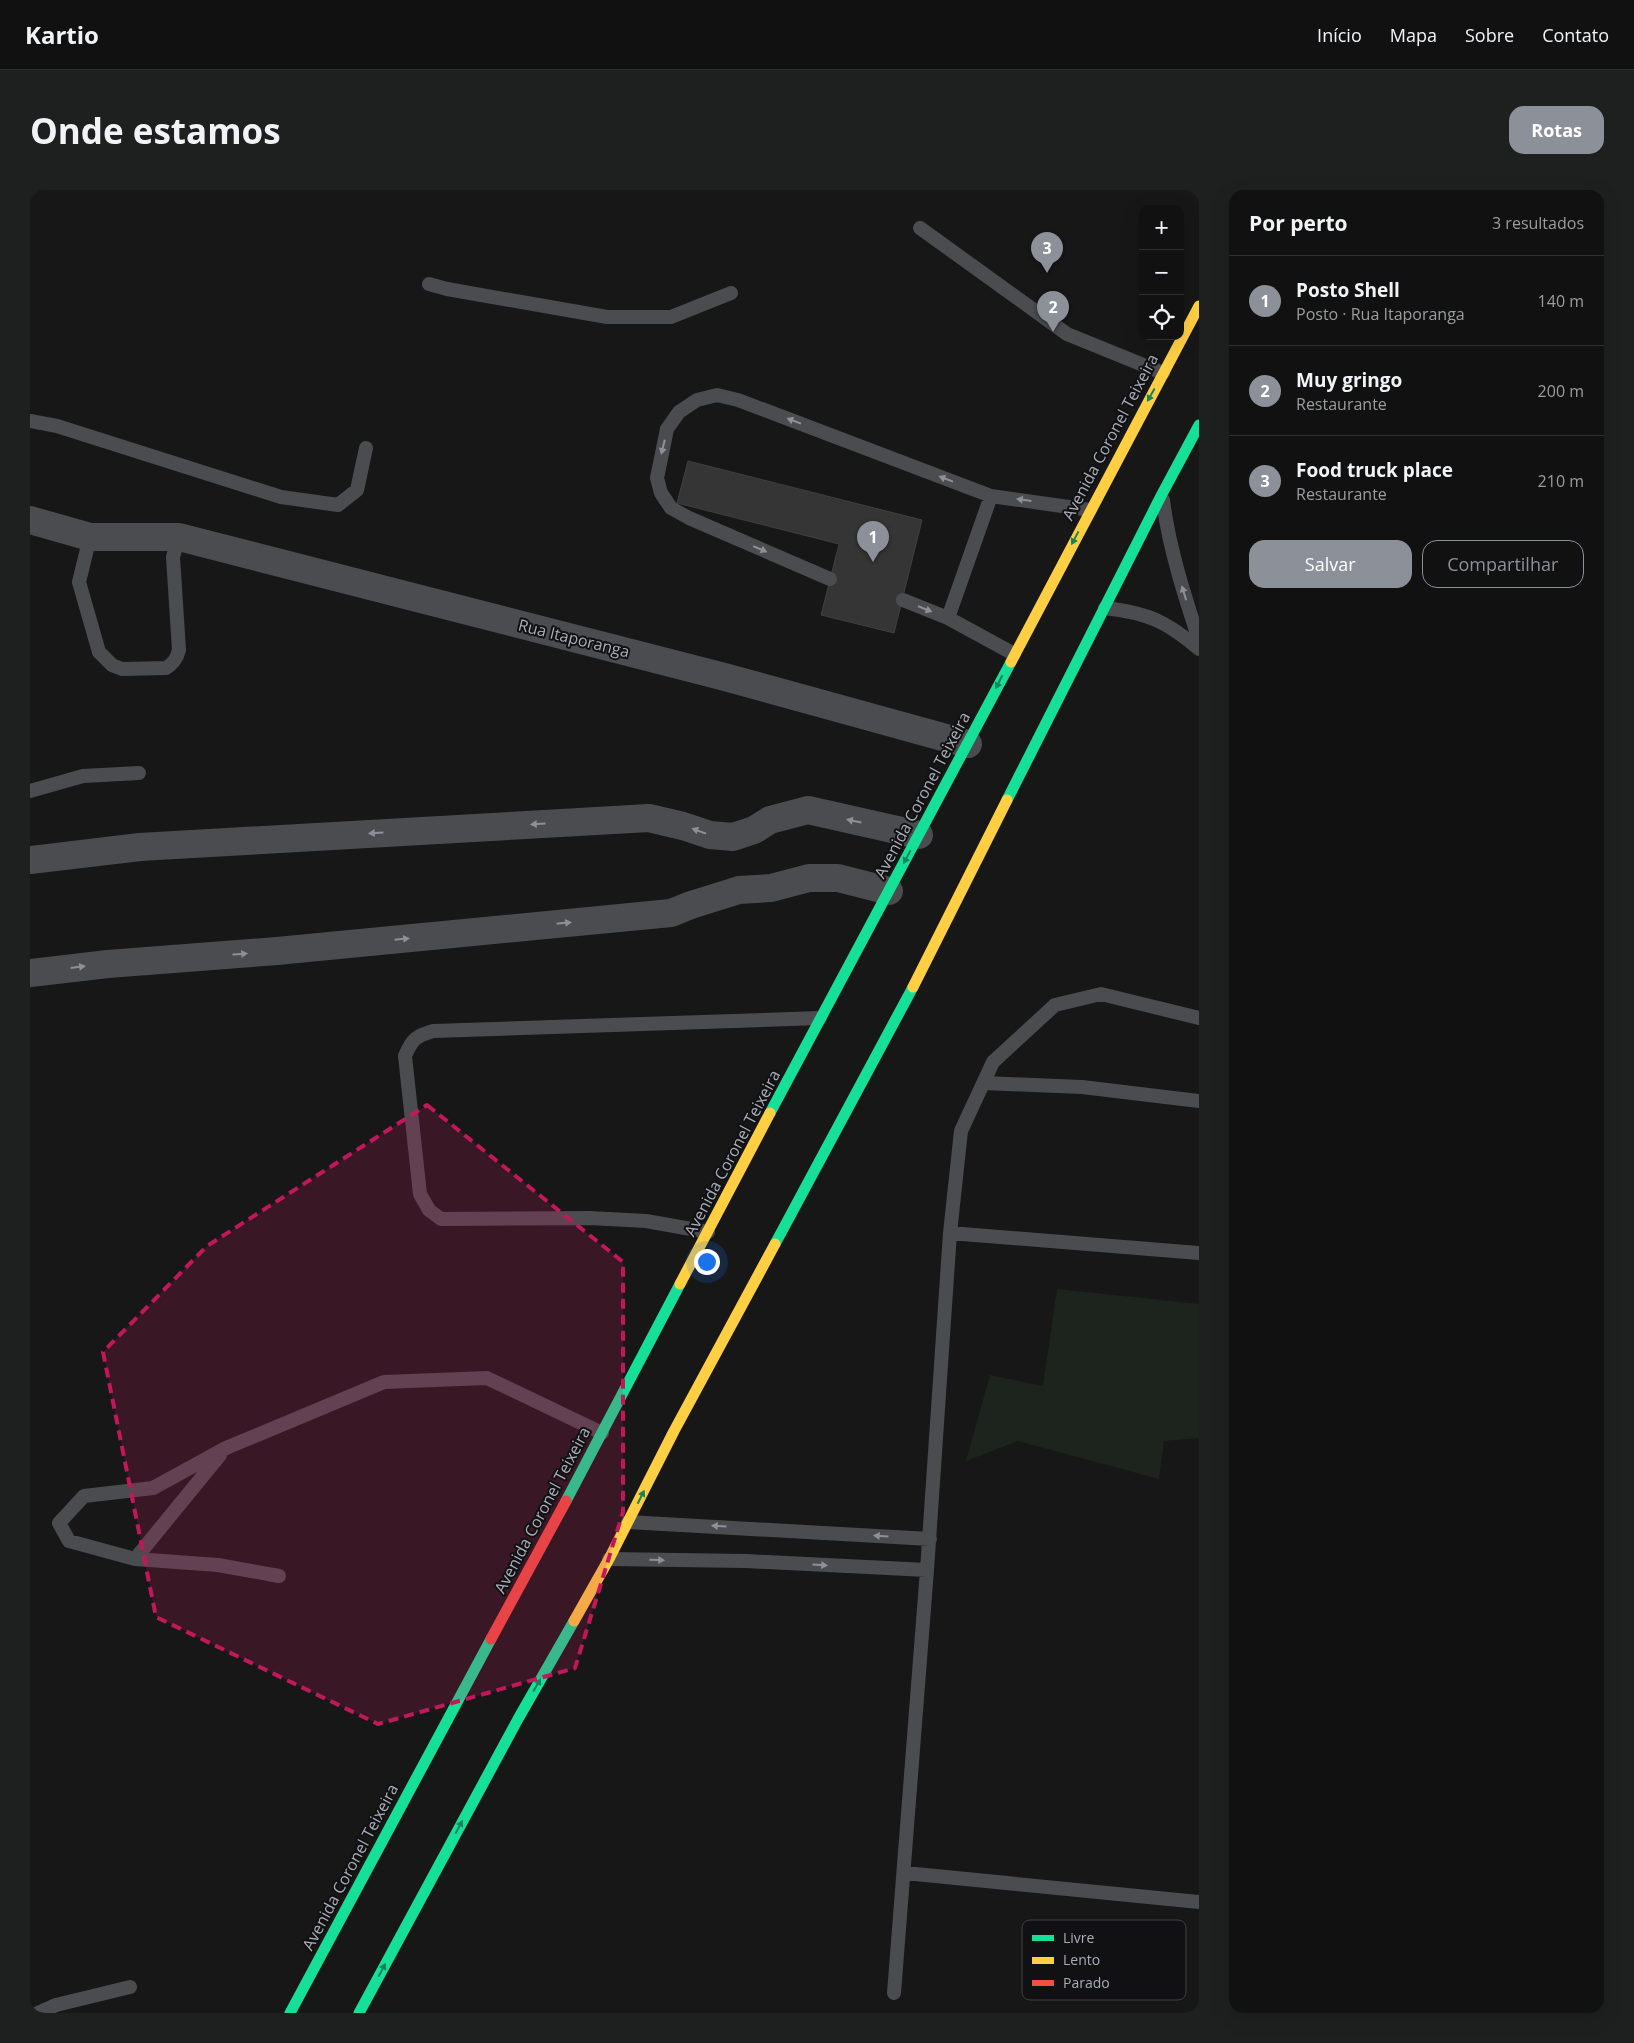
<!DOCTYPE html>
<html lang="pt">
<meta charset="utf-8">
<style>
body{margin:0;font-family:"Open Sans",sans-serif;background:#1e1f1f;color:#f1f3f6}
.controls{position:absolute;right:15px;top:15px;display:grid;overflow:hidden;border-radius:10px;box-shadow:0 5px 20px #0002}
.controls button{width:45px;height:45px;display:grid;place-items:center;padding:0;border:0;border-bottom:1px solid #303131;background:#111;color:#f1f3f6;font:25px sans-serif}
.you{position:absolute;left:676px;top:1071px;width:18px;height:18px;margin:-12px;border:4px solid #fff;border-radius:50%;background:#1a73e8;box-shadow:0 0 0 8px #1a73e833}
.badge{display:grid;place-items:center;width:32px;height:32px;border-radius:50%;background:#8c9099;color:#fff;font-size:16px;font-weight:700}
.pin{position:absolute;translate:-50% -41px;filter:drop-shadow(0 1px 2px #0008)}
.pin::after{content:'';position:absolute;top:26px;width:18px;height:15px;background:inherit;clip-path:polygon(0 0,100% 0,50% 100%)}
.list{margin:0;padding:0;list-style:none}
h2{display:flex;justify-content:space-between;align-items:center;height:65px;margin:0;padding:0 20px;font-size:21px}
h2 small{font-size:16px;font-weight:400;color:#9c9d9f}
.list li{display:grid;grid-template-columns:32px 1fr auto;gap:15px;align-items:center;box-sizing:border-box;height:90px;padding:0 20px;border-top:1px solid #303131}
.list b{display:block;font-size:19px;white-space:nowrap}
.list p{margin:0;font-size:16px;white-space:nowrap;color:#9c9d9f}
.list em{font-size:16px;font-style:normal;color:#9c9d9f}
.actions{display:flex;gap:10px;padding:15px 20px}
.actions a{flex:1;padding:11px 0;border:1px solid #8c9099;border-radius:15px;text-align:center;font-size:18px;color:#8c9099}
.actions .main{background:#8c9099;color:#fff}
.icon{flex:none;width:28px;height:28px;fill:none;stroke:currentColor;stroke-width:2;stroke-linecap:round;stroke-linejoin:round}
.map{position:relative;flex:none;width:1169px;height:1823px;overflow:hidden;border-radius:15px}
header{display:flex;align-items:center;gap:30px;box-sizing:border-box;height:70px;padding:0 25px;background:#111;border-bottom:1px solid #303131}
header strong{font-size:24px}
nav{display:flex;gap:28px;margin-inline-start:auto;font-size:18px}
.intro{display:flex;align-items:center;justify-content:space-between;box-sizing:border-box;height:120px;padding:0 30px}
h1{margin:0;font-size:35px}
.button{padding:12px 22px;border-radius:15px;background:#8c9099;color:#fff;font-size:18px;font-weight:700}
main{display:flex;gap:30px;padding:0 30px}
aside{flex:1;background:#111;border-radius:15px;box-shadow:0 5px 20px #0002}
.map>svg:first-child{display:block}
.green{fill:#1d241e}
.building{fill:#353536;stroke:#3f4043}
.lines{fill:none;stroke-linecap:round;stroke-linejoin:round}
.lane{stroke:#4b4c50;stroke-width:14}
.street{stroke:#4b4c50;stroke-width:28}
.fast{stroke:#16e098;stroke-width:11}
.slow{stroke:#ffcf43;stroke-width:11}
.jam{stroke:#f24e42;stroke-width:11}
.oneway{fill:#14835c}
.oneway2{fill:#8c9099}
.marked{fill:#c2185b;fill-opacity:0.2;stroke:#c2185b;stroke-width:4;stroke-dasharray:10 6;stroke-linejoin:round}
.labels{text-anchor:middle;dominant-baseline:central;stroke-width:4;stroke-linejoin:round;paint-order:stroke}
.street-label{font-size:16px;fill:#a8adb8;stroke:#111113}
.key{fill:#111113;stroke:#3e4045;stroke-width:1}
.key-label{font-size:14px;fill:#a8adb8}
</style>
<header>
<strong>Kartio</strong>
<nav><a>Início</a><a>Mapa</a><a>Sobre</a><a>Contato</a></nav>
</header>
<div class="intro"><h1>Onde estamos</h1><a class="button">Rotas</a></div>
<main>
<div class="map">
<svg width="1169" height="1823" viewBox="0 0 1169 1823">
<rect width="100%" height="100%" fill="#171717"/>
<!-- green -->
<path class="green" d="M1027,1099l142,15v134l-35,3 -5,38 -141,-38 -52,20 24,-86 53,11z"/>
<!-- building -->
<path class="building" d="M658,271l234,59 -28,113 -73,-18 18,-71 -162,-41z"/>
<g class="lines">
<!-- lane -->
<path class="lane" d="M890,38l147,106 96,39
M399,94l18,5 160,28h64l60,-24
M0,231l27,5 224,71 57,8 19,-15 9,-42
M1133,310c6,48 21,94 36,140
M60,347l-11,45 20,70 13,13 10,4 44,-1c8,-5 11,-10 13,-18l-6,-93 6,-20
M800,389l-141,-61 -18,-10 -10,-15 -4,-15 10,-49 12,-17 18,-12 20,-5 21,5 253,96 99,14
M873,410l45,18 66,36
M1075,418c43,5 61,13 94,41
M918,428l43,-122
M0,601l53,-15 56,-3
M954,893l98,4 117,14
M678,1042l-62,-11 -57,-3 -148,1 -12,-9 -9,-16 -15,-138c7,-17 11,-20 28,-25l387,-13
M920,1043l249,20
M598,1332l302,17
M105,1369l85,-104
M579,1369l137,2 181,9
M249,1386l-61,-11 -83,-6 -66,-18 -10,-18 25,-27 69,-8 73,-40 158,-66 103,-4 115,55
M875,1683l294,29
M864,1803l33,-423 23,-337 11,-102 32,-69 62,-57 46,-11 98,24
M8,1823l18,-8 74,-18"/>
<!-- street -->
<path class="street" d="M0,330l60,17h89l542,139 247,68
M0,670l110,-13 509,-29 34,8 27,9 23,2 21,-7 16,-10 38,-10 111,25
M0,783l78,-9 169,-13 394,-38 20,-8 48,-15 32,-2 38,-10h29l51,13"/>
<!-- fast -->
<path class="fast" d="M977,610l155,-306 37,-69
M740,923l241,-451
M745,1054l138,-257
M536,1311l114,-217
M260,1823l201,-374
M329,1823l159,-294 56,-98"/>
<!-- slow -->
<path class="slow" d="M981,472l188,-356
M883,797l94,-187
M650,1094l90,-171
M544,1431l35,-62 65,-128 101,-187"/>
<!-- jam -->
<path class="jam" d="M461,1449l75,-138"/>
</g>
<!-- one-way arrows -->
<defs><path id="oneway-solid" d="M-6-.8H1V-3.2L6.5 0L1 3.2V.8H-6Z" transform="scale(1.25)"/></defs>
<g class="oneway">
<use href="#oneway-solid" transform="translate(1121 205) rotate(119)"/>
<use href="#oneway-solid" transform="translate(1045 348) rotate(118)"/>
<use href="#oneway-solid" transform="translate(969 492) rotate(117)"/>
<use href="#oneway-solid" transform="translate(877 667) rotate(118)"/>
<use href="#oneway-solid" transform="translate(611 1307) rotate(-63)"/>
<use href="#oneway-solid" transform="translate(507 1495) rotate(-60)"/>
<use href="#oneway-solid" transform="translate(429 1637) rotate(-62)"/>
<use href="#oneway-solid" transform="translate(352 1780) rotate(-62)"/>
</g>
<g class="oneway2">
<use href="#oneway-solid" transform="translate(764 231) rotate(-159)"/>
<use href="#oneway-solid" transform="translate(633 257) rotate(104)"/>
<use href="#oneway-solid" transform="translate(916 289) rotate(-159)"/>
<use href="#oneway-solid" transform="translate(994 310) rotate(-172)"/>
<use href="#oneway-solid" transform="translate(730 359) rotate(23)"/>
<use href="#oneway-solid" transform="translate(1154 403) rotate(-107)"/>
<use href="#oneway-solid" transform="translate(895 419) rotate(22)"/>
<use href="#oneway-solid" transform="translate(824 631) rotate(-168)"/>
<use href="#oneway-solid" transform="translate(508 634) rotate(177)"/>
<use href="#oneway-solid" transform="translate(669 641) rotate(-160)"/>
<use href="#oneway-solid" transform="translate(346 643) rotate(177)"/>
<use href="#oneway-solid" transform="translate(534 733) rotate(-6)"/>
<use href="#oneway-solid" transform="translate(372 749) rotate(-6)"/>
<use href="#oneway-solid" transform="translate(210 764) rotate(-4)"/>
<use href="#oneway-solid" transform="translate(48 777) rotate(-7)"/>
<use href="#oneway-solid" transform="translate(689 1336) rotate(-177)"/>
<use href="#oneway-solid" transform="translate(851 1346) rotate(-176)"/>
<use href="#oneway-solid" transform="translate(627 1370) rotate(1)"/>
<use href="#oneway-solid" transform="translate(790 1375) rotate(3)"/>
</g>
<!-- marked area -->
<path class="marked" d="M397,915l196,157v250l-48,156 -197,56 -222,-107 -53,-265 104,-106z"/>
<g class="labels">
<!-- street labels -->
<g class="street-label">
<text transform="translate(1080 247) rotate(-62)">Avenida Coronel Teixeira</text>
<text transform="translate(544 448) rotate(14)">Rua Itaporanga</text>
<text transform="translate(892 605) rotate(-62)">Avenida Coronel Teixeira</text>
<text transform="translate(702 963) rotate(-62)">Avenida Coronel Teixeira</text>
<text transform="translate(512 1320) rotate(-62)">Avenida Coronel Teixeira</text>
<text transform="translate(320 1677) rotate(-62)">Avenida Coronel Teixeira</text>
</g>
</g>
<!-- legend -->
<rect x="992" y="1730" width="164" height="80" rx="8" class="key"/>
<rect x="1002" y="1745" width="22" height="6" fill="#16e098"/>
<rect x="1002" y="1767" width="22" height="7" fill="#ffcf43"/>
<rect x="1002" y="1790" width="22" height="6" fill="#f24e42"/>
<g class="key-label">
<text x="1033" y="1753">Livre</text>
<text x="1033" y="1775">Lento</text>
<text x="1033" y="1798">Parado</text>
</g>
</svg>
<div class="controls">
<button>+</button>
<button>−</button>
<button><svg class="icon" aria-label="locate" viewBox="0 0 24 24"><circle cx="12" cy="12" r="6"/><path d="M12 2v4M12 18v4M2 12h4M18 12h4"/></svg></button>
</div>
<div class="you"></div>
<div class="pin badge" style="left:843px;top:372px">1</div>
<div class="pin badge" style="left:1023px;top:142px">2</div>
<div class="pin badge" style="left:1017px;top:83px">3</div>
</div>
<aside>
<h2>Por perto<small>3 resultados</small></h2>
<ul class="list">
<li><span class="badge">1</span><div><b>Posto Shell</b><p>Posto · Rua Itaporanga</p></div><em>140 m</em></li>
<li><span class="badge">2</span><div><b>Muy gringo</b><p>Restaurante</p></div><em>200 m</em></li>
<li><span class="badge">3</span><div><b>Food truck place</b><p>Restaurante</p></div><em>210 m</em></li>
</ul>
<div class="actions"><a class="main">Salvar</a><a>Compartilhar</a></div>
</aside>
</main>
